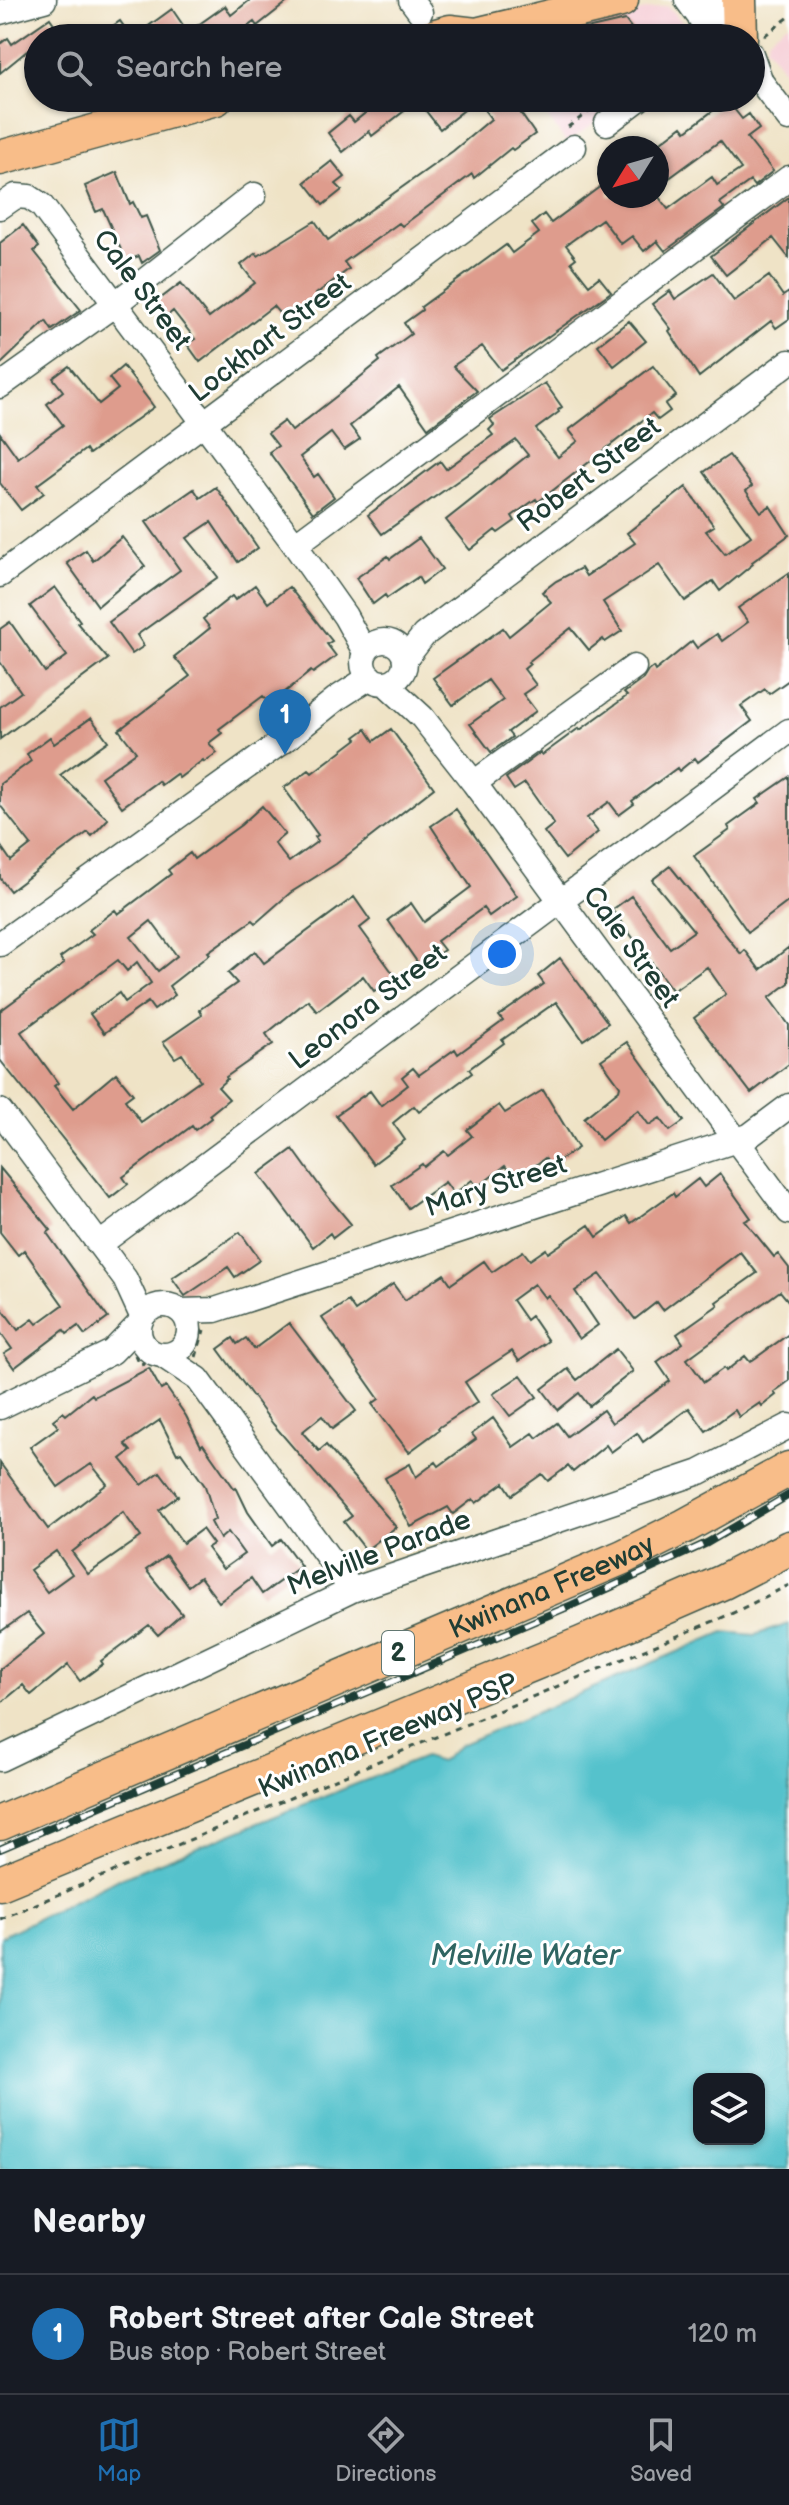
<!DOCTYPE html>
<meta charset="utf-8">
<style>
body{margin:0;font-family:"Balsamiq Sans",sans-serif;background:#242831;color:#f1f3f6}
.controls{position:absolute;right:24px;bottom:24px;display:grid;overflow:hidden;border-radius:16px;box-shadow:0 2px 6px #0004}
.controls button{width:72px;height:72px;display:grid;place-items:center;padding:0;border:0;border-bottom:2px solid #363941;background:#171b24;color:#f1f3f6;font:40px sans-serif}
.compass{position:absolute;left:597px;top:136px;width:72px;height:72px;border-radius:50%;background:#171b24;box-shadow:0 2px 6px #0004;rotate:233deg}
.you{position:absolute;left:502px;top:954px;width:28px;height:28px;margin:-20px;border:6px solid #fff;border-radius:50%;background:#1a73e8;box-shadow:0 0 0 12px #1a73e833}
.badge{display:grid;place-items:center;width:52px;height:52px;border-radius:50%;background:#1f6fb2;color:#fff;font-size:26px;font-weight:700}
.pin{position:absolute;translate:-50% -66px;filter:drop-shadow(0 2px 4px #0008)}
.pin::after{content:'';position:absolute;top:42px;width:28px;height:24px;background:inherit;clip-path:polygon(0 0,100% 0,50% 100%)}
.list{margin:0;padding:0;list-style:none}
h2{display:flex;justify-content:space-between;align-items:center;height:104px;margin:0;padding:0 32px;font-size:34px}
h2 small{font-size:26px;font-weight:400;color:#9ea1a6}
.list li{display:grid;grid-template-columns:52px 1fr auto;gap:24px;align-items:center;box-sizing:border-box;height:120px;padding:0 32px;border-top:2px solid #363941}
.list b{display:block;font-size:30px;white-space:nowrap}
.list p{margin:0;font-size:26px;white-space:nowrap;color:#9ea1a6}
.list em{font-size:26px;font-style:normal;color:#9ea1a6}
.icon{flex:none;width:44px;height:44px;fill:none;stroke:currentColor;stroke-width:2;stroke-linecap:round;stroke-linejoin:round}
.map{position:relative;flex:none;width:789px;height:2169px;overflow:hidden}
.search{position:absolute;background:#171b24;box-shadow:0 2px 6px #0004;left:24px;right:24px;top:24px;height:88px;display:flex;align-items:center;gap:20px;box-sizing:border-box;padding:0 28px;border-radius:44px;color:#9ea1a6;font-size:30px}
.sheet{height:224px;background:#171b24}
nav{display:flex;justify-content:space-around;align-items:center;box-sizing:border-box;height:112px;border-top:2px solid #363941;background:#171b24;font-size:22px;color:#9ea1a6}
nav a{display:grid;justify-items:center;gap:4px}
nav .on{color:#1f6fb2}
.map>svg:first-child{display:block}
.built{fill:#f6cfd7}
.water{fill:#54c2cc;stroke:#3a8080;stroke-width:2;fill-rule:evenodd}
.building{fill:#de9c8d;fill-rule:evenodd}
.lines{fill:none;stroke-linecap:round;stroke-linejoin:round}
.minor-casing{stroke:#3e564a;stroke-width:27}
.highway-casing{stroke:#3e564a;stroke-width:37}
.path{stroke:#3e564a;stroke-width:3;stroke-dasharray:6 6;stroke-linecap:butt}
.minor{stroke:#fff;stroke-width:24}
.highway{stroke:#f8bd89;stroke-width:34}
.rail-casing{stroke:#1f3d34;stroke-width:8}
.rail{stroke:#fff;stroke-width:5;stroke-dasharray:15;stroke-linecap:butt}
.labels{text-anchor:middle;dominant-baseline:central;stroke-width:6;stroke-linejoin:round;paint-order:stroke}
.shield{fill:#fff;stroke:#627771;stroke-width:2}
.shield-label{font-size:26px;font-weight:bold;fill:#1f3d34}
.street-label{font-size:28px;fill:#1f3d34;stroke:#fff}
.water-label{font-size:30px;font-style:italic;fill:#2f6562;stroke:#fff}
</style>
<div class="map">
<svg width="789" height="2169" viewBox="0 0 789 2169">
<rect width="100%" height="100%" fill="#fff"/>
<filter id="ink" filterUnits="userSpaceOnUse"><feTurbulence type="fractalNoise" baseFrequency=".0125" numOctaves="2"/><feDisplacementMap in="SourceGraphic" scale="16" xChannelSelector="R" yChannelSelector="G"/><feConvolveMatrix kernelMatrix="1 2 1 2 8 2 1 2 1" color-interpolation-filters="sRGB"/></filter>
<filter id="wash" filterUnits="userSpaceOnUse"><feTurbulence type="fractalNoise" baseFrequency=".006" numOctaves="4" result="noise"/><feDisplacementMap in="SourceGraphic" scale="32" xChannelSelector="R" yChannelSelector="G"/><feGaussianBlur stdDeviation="1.8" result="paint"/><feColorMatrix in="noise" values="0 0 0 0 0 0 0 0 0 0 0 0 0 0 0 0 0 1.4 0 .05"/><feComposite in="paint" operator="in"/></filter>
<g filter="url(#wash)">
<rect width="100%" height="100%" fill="#efe3c6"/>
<!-- built -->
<path class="built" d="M666,6l8,6 20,26h-155l22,-11z
M789,22v49l-3,2 -20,-27 3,-8z
M533,98h96l-62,45z"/>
<!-- water -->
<path class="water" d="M789,1624v545h-789v-232l115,-57 309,-123 16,5 20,-17 264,-113 31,3zM699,2079h60v60h-60z"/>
<g id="blocks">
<!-- building -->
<path class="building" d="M250,0h40l-33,26 -3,-4 -22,16h-35l-6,-8 34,-24 6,9z
M172,9l15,22 -10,7h-81l24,-17 12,17z
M50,18l14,20h-26v29l-11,-16 -27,22v-29l8,-6 4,6z
M625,20l14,18h-73l-1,-4z
M384,98h16l8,10 -36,28 -3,-5 -26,21 -15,-19 21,-17 5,6z
M432,98h78l25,36 -22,16 -2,-2 -37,30 -2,-4 -70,52 -3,-3 -55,39 5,7 -33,25 2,3 -32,24 -13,-15 -73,56 -13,-18 8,-5 -22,-28 -6,5 -11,-14 25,-19 28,35 46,-35 -14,-18 15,-12 2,3 57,-35 13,19 125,-89 38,-32 -14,-19 -37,29 -18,-23z
M727,100l15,19 7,-5 10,15 -12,9 26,33 -19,15 -4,-5 -30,22 4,5 -59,43 -8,-10 -13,10 -12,-15 -11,8 -19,-25 -36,26 10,13 -5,4 18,23 10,-8 12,15 -110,78 -19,-24 -29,20 24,25 -49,37 -29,-41 -49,39 10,13 -16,11 -13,-17 -31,24 14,20 4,-3 16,23 -21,16 -44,-61 9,-6 -10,-13 16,-12 8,10 46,-36 42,-34 -2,-3 33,-24 -7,-11 18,-13 -1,-3 85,-62 6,8 27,-20 -7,-9 12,-10 7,9 58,-43v16h49l10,13 44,-32 5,8 24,-16 -21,-28 -63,46v-42l25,-19 4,5z
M332,161l13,16 -9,7 6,6 -19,15 -18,-23z
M117,172l13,32 3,-2 8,16 5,-2 14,34 -18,13 -3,-7 -13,5 -23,-52 -7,3 -11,-26z
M789,197v61l-16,-20 -47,37 -15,-19z
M23,225l16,22 -5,4 47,59 -29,20 -6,-9 -46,44v-122z
M713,273l21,28 35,-25 14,20 6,-4v27l-13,9 -5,-7 -72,56 -30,-46 2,-2 -19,-25 18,-13 5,8z
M629,321l17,20 -32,25 -16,-21z
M69,366l30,38 19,-15 -9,-11 14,-12 31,41 -65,47 -3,-5 -49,36 7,8 -23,17 -21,-27v-50l18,25 45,-33 -16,-21 16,-13 -10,-13z
M653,366l23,30 -11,8 5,7 -12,9 -6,-7 -114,89 -2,-3 -24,17 3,5 -17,12 -3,-3 -25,20 -24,-30 82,-65 -12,-15 -134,94 -14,-19 72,-54 6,8 47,-34 -4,-5 5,-5 -4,-6 55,-36 17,24 -4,3 1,2 -23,17 22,28 20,-16 -9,-11z
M729,455l23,31 -6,5 15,21 9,-6 19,29 -37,27 1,2 -33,27 -7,-10 -28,20 -26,-36 -56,37 19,29 -17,11 -2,-3 -14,11 -18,-22 -43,34 2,2 -6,5 12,16 -13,9 13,17 -28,21 4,5 -21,15 -21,-28 33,-24 -15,-20 -35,25 -20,-27 70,-50 6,8 42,-34 -9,-10 14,-11 25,-13 5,8 49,-33 -8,-10 59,-46 28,39 -8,5 19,23 26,-18 -47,-64z
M216,487l42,61 -20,14 -27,-40 -24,16 31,39 -81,58 7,11 -12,8 -23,-32 71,-52 -34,-48 48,-33 6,9z
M122,537l23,29 -47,40 -31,-43 19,-13 7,11z
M419,538l23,31 -20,15 -4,-7 -31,21 -2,-3 -12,9 -17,-26 32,-22 2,3z
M789,573v107l-20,14 -4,-5 -24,17 11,15 -54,41 -3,-4 -16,13 -2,-3 -45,33 2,3 -15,11 -10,-13 -22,16 11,14 -33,27 -21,-27 10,-8 -29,-41 -11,7 -8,-12 34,-25 2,2 37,-27 1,2 47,-34 -3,-3 19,-14 5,-8 5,-4 2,4 37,-30 5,7 20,-14 5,7 26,-19 -10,-14z
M255,585l13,18 21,-16 43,54 -5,3 9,12 -23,17 -2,-2 -41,33 -7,-8 -44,33 3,4 -13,10 8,10 -13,9 -1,-2 -24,18 -3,-4 -15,11 -3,-4 -36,26 -21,-30 35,-25 -17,-22 71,-54 -16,-19 36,-29 -7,-9 29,-23 3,4z
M55,587l25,34 -3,2 31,36 -108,80v-32l21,-15 -21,-30v-33l10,-7 35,50 22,-16 -37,-50z
M91,718l17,23 -48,34 48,44 -16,17 -4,-4 -78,59 -10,-13v-33l11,16 20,-16 -31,-40v-21l31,-23 -4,-7 23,-17 4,7z
M366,729l8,12 17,-12 43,59 -98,76 -46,29 -34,30 -3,-3 -45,32 2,2 -41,32 6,9 -21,15 -6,-8 -44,31 -14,-19 29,-21 6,9 26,-19 -14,-21 -10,9 -9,-11 -97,72 37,51 -4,3 19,23 43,-36 17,21 -8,6 16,22 59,-42 -18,-26 -7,4 -12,-16 39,-27 -3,-5 38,-27 -9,-10 27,-22 9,12 90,-66 16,23 -10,8 35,48 -21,15 -11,-15 -46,35 -9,-11 -42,34 7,10 -47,33 1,2 -9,8 11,12 -20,16 2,3 -16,12 -3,-4 -69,51 5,7 -18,14 -110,-138v-49l64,-47 -4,-6 33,-24 -4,-4 26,-20 3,4 53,-40 -3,-4 22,-17 4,6 47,-34 21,-19 23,28 -11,9 15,19 29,-21 -3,-4 3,-2 -34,-47 25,-18 3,3 45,-34 -2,-2zM151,921l26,35 -19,15 -27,-34z
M789,777v124l-41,31 -54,-76 36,-26 -2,-4 32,-23 -3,-4z
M456,809l61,87 -28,20 -6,-8 -46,33 7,9 -24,16 -32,-46 23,-17 13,19 47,-35 -40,-61z
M670,866l71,88 4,-4 15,20 29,-23v36l-20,15 20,27v39l-38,29 -57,-75 32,-24 -19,-27 -34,24 -61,-81 19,-14 39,52 24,-17 -42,-51z
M560,958l48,65 -25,17 -27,-38 -54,38 2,3 -35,26 3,4 -53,39 -5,-6 -21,17 12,17 -32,24 -37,-49 34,-24 11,15 27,-21 -6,-8 11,-9 6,7 36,-26 3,5 45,-33 -4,-5 45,-32 -6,-8z
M627,1042l57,79 -14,10 -10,-13 -11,7 -11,-15 -37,30 -17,-22 35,-28 1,-4 -19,-26z
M543,1090l35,58 -28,18 -5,-8 -29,22 -11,-14 -27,21 -6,-7 -18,14 -9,-12 -37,26 -16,-23 30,-21 2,3 20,-16 4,4 24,-19 -5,-6 32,-25 6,8z
M293,1149l31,43 27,32 -18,14 -3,-5 -17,14 -54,-73z
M0,1168l51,62 -4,3 61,85 -23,17 -7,-9 -11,8 -3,-4 -50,38 -10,-14 8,-5 -12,-17v-26l18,24 15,-11 4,5 26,-19 -39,-55 -6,5 -18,-23z
M720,1174l31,44 -6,3 29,36 4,-3 11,14v34l-9,-11 -93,68 17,23 20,-14 2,3 19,-15 5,6 39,-28v47l-15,11 2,3 -14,11 -2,-3 -21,14 -4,-7 -29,21 -17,-23 -46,34 -6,-9 -26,19 -5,-7 -33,27 -5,-6 -20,15 -6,-7 -30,21 -8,-12 -28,20 -3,-4 -20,15 -5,-7 -37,20 -26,-49 25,-14 6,13 20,-15 3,4 37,-27 -4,-5 21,-16 20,29 20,-14 4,5 20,-15 10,13 36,-26 9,13 58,-42 -13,-19 26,-19 -6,-9 41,-29 -2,-3 41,-29 -17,-21 -77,58 -6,-8 -22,17 -35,-45 -25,17 23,34 -19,14 -31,-44 -3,3 -11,-14 -22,16 14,20 5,-4 17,25 -29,20 -7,-10 -47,31 13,20 -40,26 1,2 -30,22 -37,-48 7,-5 -57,-81 26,-17 7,10 38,-27 12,16 39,-26 7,10 33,-23 8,11 31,-21 7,9 16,-11 2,4 41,-28 8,12 29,-21 5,7 42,-30 2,4 23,-18 6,8z
M240,1232l20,28 -25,17 -7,-10 -43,29 -13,-18z
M289,1323l67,88 -24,18 -10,-13 -20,16 17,19 7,-6 70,82 -30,23 -22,-28 8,-6 -79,-92 -55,-75 15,-11 4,6 9,-6 8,11z
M616,1349l17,22 -44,35 -10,-13 -21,17 -16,-21 26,-20 9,11z
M149,1368l12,22 5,-3 20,29 15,30 2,-2 31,44 2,-1 12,25 24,34 9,-7 20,27 -39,28 -11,-16 -32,24 -19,-25 -12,9 -22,-30 -20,14 36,44 -24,21 -9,-10 -48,36 2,3 -23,17 -12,-16 -37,30 -8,-10 -23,19v-35l44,-35 -17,-21 -27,19v-169l48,66 59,-45 -16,-20 -33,23 -28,-40 28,-20 -5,-7 10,-8 3,3 26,-21 2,3zM160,1420l17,34 4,-2 24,34 10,33 -4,3 9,17 8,-7 16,22 -21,15 -16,-21 6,-4 -11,-15 -19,14 -24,-33 19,-14 -18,-24 -18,13 -21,-26 10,-8 -6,-7zM123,1512l18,25 -53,37 -16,-22zM56,1551l16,23 -25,18 -17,-22z
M521,1375l16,22 -27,19 -17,-22z"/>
</g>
</g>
<g filter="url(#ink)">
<use href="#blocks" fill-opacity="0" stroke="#3e564a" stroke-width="2"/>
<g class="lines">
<!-- minor casing -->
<g class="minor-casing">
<path id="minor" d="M411,0l9,12
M687,0l28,38
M711,0l29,38
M0,12l44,-12
M751,54l10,28 28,37
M607,123l33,-25
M0,207l16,-11 13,1 12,8 254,340 50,71 20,36
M0,386l115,-82 139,-109
M295,545l494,-367
M0,575l574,-428
M363 662a21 21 0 1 1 42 0a21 21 0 1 1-42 0Z
M406,658l18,-23 365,-273
M385,683l37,34 52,66 315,429
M474,783l160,-116
M0,944l291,-209 45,-36 34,-22
M0,1111l125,168 17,37
M100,1244l689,-513
M139 1330a25 25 0 1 1 50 0a25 25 0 1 1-50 0Z
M182,1311l33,-1 534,-174 40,-30
M162,1355l36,24 154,211
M0,1407l112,-55 27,-28
M0,1759l352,-169 348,-118 89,-46"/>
</g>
<!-- highway casing -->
<g class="highway-casing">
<g id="highway">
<path d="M739,0l1,38"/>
<path d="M429,38l21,-6 26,3 145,-35"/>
<path d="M0,158l216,-60"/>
<path id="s1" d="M0,1823l623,-266 62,-31 104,-57"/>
<path d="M0,1883l581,-239 142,-62 66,-34"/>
</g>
</g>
<!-- path -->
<path class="path" d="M764,36l25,-19
M568,127l23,-17
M135,1355l4,9 6,-1
M196,1357l8,-27
M0,1919l733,-306 56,-28"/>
<!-- minor -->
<use href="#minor" class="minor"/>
<!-- highway -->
<use href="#highway" class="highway"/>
<!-- rail casing -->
<g class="rail-casing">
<path id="rail" d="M0,1849l572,-244 135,-62 82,-48"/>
</g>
<!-- rail -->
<use href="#rail" class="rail"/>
</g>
</g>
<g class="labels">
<!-- shield labels -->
<rect class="shield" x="382" y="1631" width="32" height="44" rx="6"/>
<g class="shield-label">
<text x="398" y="1653">2</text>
</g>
<!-- street labels -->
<g class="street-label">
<text transform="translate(142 290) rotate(53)">Cale Street</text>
<text transform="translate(270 338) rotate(-37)">Lockhart Street</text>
<text transform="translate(589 475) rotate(-37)">Robert Street</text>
<text transform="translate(631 947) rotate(54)">Cale Street</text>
<text transform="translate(368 1007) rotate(-37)">Leonora Street</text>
<text transform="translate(496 1186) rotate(-18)">Mary Street</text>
<text transform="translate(379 1553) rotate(-21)">Melville Parade</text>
<text stroke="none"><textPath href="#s1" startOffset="600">Kwinana Freeway</textPath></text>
<text transform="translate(388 1736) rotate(-23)">Kwinana Freeway PSP</text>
</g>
<!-- water labels -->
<g class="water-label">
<text x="525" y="1956">Melville Water</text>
</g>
</g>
</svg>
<div class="controls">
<button><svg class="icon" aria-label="layers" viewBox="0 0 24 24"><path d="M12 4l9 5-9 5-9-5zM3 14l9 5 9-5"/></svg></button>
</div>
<svg class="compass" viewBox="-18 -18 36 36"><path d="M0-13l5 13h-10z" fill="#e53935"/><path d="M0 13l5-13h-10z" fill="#9ea1a6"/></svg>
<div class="you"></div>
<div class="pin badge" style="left:285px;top:755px">1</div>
<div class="search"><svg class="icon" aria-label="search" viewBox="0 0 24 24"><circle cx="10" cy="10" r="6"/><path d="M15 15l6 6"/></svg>Search here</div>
</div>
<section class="sheet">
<h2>Nearby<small></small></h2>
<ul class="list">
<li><span class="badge">1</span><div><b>Robert Street after Cale Street</b><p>Bus stop · Robert Street</p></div><em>120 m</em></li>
</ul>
</section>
<nav>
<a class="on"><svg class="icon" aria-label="map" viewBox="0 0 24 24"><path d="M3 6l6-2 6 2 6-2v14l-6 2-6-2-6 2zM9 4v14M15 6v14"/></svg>Map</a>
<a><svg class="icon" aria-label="directions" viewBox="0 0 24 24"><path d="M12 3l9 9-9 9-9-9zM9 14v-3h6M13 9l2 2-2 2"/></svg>Directions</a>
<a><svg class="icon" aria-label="saved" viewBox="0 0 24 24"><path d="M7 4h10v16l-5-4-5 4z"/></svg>Saved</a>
</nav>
